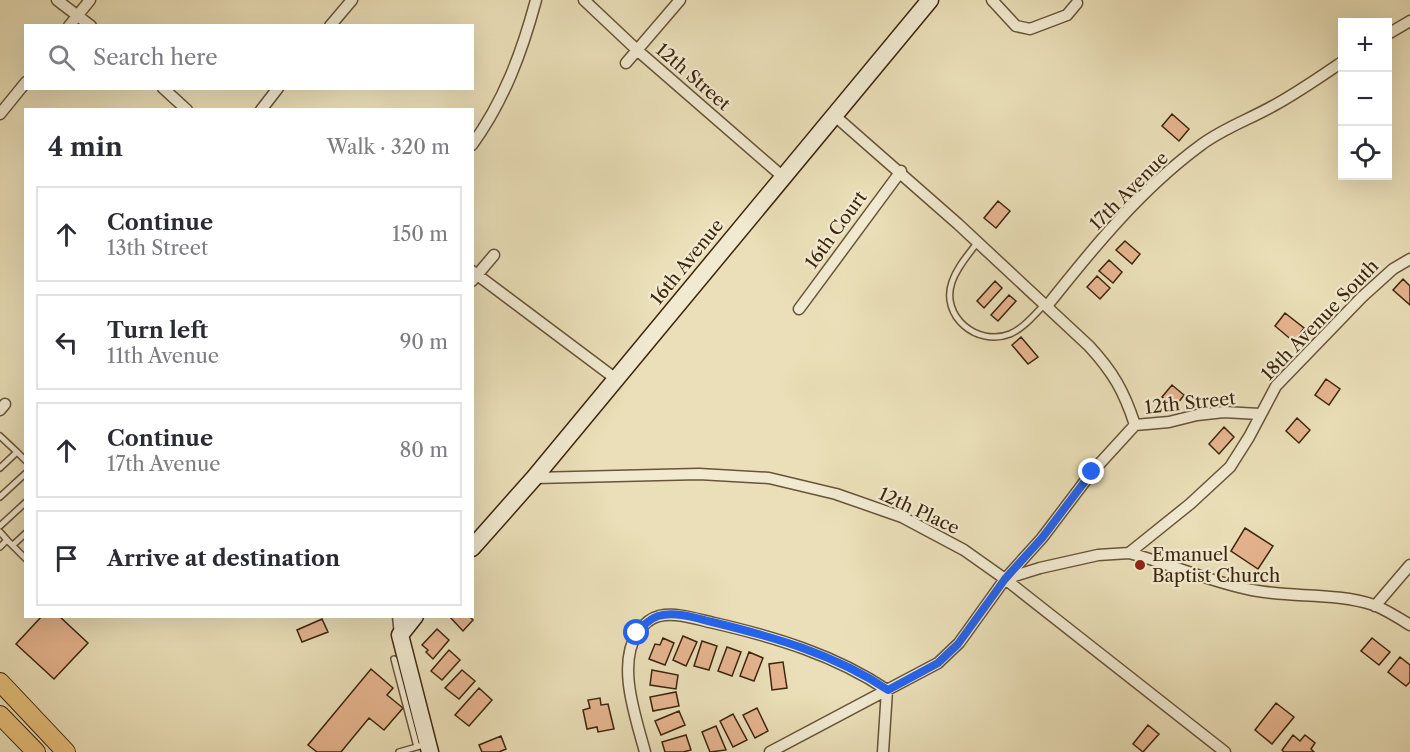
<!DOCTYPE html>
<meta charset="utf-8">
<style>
body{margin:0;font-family:"Libre Caslon Text",serif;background:#f7f7f7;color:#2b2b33}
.controls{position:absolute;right:18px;top:18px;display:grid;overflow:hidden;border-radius:0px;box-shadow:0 6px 24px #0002}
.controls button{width:54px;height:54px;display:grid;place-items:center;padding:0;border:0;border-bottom:2px solid #e1e1e2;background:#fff;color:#2b2b33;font:30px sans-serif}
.stop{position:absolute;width:18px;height:18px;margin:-14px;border:4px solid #2563eb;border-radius:50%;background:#fff}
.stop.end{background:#2563eb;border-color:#fff;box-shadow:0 2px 6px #0008}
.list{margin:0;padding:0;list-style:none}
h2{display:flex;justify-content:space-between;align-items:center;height:78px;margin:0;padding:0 24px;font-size:26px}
h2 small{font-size:20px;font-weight:400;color:#7c7c81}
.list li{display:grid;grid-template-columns:39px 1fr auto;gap:18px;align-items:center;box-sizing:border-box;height:96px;margin:0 12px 12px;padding:0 12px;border:2px solid #e1e1e2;border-radius:0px}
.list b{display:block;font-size:22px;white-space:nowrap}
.list p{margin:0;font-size:20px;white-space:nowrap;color:#7c7c81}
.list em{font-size:20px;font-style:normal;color:#7c7c81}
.icon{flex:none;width:33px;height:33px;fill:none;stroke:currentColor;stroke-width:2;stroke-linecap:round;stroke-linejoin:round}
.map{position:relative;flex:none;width:1410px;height:752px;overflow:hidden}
.search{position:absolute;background:#fff;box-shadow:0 6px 24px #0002;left:24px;top:24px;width:450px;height:66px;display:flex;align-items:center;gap:15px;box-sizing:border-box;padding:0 21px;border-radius:0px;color:#7c7c81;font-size:22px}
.panel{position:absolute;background:#fff;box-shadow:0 6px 24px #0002;left:24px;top:108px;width:450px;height:510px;border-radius:0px}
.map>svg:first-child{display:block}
.building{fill:#e6b590;stroke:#3d250c;stroke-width:1.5}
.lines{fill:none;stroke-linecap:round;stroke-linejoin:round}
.lane-casing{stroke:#685437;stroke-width:8}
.street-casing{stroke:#685437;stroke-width:13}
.secondary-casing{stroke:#3d250c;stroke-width:19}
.primary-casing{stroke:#3d250c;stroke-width:20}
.lane{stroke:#f1ead1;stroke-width:5}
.street{stroke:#f1ead1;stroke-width:10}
.secondary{stroke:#f1ead1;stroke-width:16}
.primary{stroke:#e5c07c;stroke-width:18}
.route{stroke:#2563eb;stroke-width:8}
.poi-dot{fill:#8f2418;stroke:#f1ead1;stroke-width:2}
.labels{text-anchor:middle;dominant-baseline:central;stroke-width:4.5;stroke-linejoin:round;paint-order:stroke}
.street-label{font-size:18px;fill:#3d250c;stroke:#f1ead1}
.poi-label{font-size:18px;fill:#3d250c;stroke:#f1ead1;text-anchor:start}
</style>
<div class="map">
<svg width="1410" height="752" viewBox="0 0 1410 752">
<rect width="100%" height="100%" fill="#eadfb8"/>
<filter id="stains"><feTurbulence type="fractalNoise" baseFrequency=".00333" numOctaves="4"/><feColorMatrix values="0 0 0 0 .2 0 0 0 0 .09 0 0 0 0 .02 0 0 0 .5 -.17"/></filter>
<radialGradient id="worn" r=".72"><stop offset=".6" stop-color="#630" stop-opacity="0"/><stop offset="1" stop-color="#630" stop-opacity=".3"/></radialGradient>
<!-- building -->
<path class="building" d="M1172,114l17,15 -10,12 -17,-15z
M998,201l12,10 -14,17 -12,-10z
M1125,241l15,13 -8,10 -16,-14z
M1109,260l13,12 -9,11 -14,-12z
M1097,276l13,12 -10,11 -13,-12z
M1403,279l7,7v19l-17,-15z
M995,281l7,7 -18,20 -7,-7z
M1009,295l7,6 -18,20 -7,-6z
M1285,313l19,15 -10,14 -19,-16z
M1021,337l17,20 -10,7 -16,-19z
M1326,379l14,10 -11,16 -14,-10z
M1172,385l12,10 -9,12 -13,-10z
M1297,418l13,12 -11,13 -13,-12z
M1224,427l10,10 -15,17 -10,-10z
M1245,528l28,18 -15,23 -27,-18z
M42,616h17l29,27 -34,36 -38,-35z
M449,616h20l4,4 -10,11z
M322,619l6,13 -26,10 -5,-12z
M437,629l12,11 -16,19 -7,-7 2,-2 -6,-5z
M683,636l14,6 -11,24 -13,-6z
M663,638l11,5 -9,22 -16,-6 6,-15 5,1z
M1372,638l18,14 -11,13 -18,-14z
M702,641l15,5 -8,24 -15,-4z
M727,647l14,5 -9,24 -14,-5z
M449,650l11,10 -18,20 -11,-9z
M749,652l14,6 -9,23 -14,-5z
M1400,657l10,8v17l-4,4 -18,-14z
M783,662l4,26 -15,2 -3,-26z
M371,669l22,19 -6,7 16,13 -19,22 -15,-12 -28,34h-24l-9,-7z
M462,670l13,11 -16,18 -14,-11z
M652,670l26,5 -2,14 -26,-4z
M479,688l13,12 -23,26 -14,-11z
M676,692l3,14 -26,5 -3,-14z
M600,698l1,7 7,-1 6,25 -16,3 -1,-5 -10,2 -4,-19 7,-2 -2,-8z
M1276,703l18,14 -22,27 -17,-14z
M757,708l11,23 -13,7 -12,-23z
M679,711l6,14 -24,10 -6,-14z
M733,714l14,26 -14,7 -13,-26z
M1148,725l11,9 -16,18 -10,-8z
M716,726l10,24 -16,2 -8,-20z
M686,735l5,15 -8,2h-18l-3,-10z
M1293,735l7,6 5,-6 10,8 -4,6 3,3h-30l-2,-2z
M501,736l5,13 -7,3h-17l-3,-7z"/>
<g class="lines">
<!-- lane casing -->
<g class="lane-casing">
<path id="lane" d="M977,243c-9,12 -20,24 -25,39 -12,34 25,65 58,52 14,-6 24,-19 35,-30
M0,436l17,16
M0,468l17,-16 9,9
M0,497l26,-24
M0,526l26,-24
M0,532l7,8
M13,545l13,-12
M0,547l7,-7 19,19
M394,659l23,88
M399,752l21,-6"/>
</g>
<!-- street casing -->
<g class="street-casing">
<path id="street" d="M57,0l34,26
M584,0l53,50 145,126
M992,0l24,26 14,3 37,-14 10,-12
M69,26l21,-26
M330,26l22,-26
M1388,34l22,-13
M626,63l54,-63
M163,88l24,22
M261,110l17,-22
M0,114l26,-32
M835,116l123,108 131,122c24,26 35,45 46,79
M472,145c32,-44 50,-93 64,-145
M472,271l144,108
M472,281l22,-26
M1047,306c46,-58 94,-117 154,-161 21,-16 49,-26 72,-39 24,-13 47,-29 69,-44
M799,309l102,-138
M0,410l5,-6
M1135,425l34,-3 28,-7 27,-3 35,2
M534,478l165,-4 70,4 67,16 66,23 62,33 41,29 220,173
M1129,553c42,11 81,29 123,37 39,8 83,2 122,15 12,5 25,13 36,20
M1005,579l35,-11 58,-13 31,-2 61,-49 40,-37 19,-30 27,-51 86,-89 31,-28 17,-10
M1375,606l35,-41
M398,616l2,19
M645,752c-9,-34 -29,-88 -7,-120 5,-7 13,-14 21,-16 18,-4 37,3 55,7 61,14 121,32 173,67
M770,752l168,-89 21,-20 46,-64 37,-41 50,-66 43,-47
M883,752l4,-62"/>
</g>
<!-- secondary casing -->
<g class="secondary-casing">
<path id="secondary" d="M472,548l62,-70 396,-478
M415,616l-15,19 30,117"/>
</g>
<!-- primary casing -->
<g class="primary-casing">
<path id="primary" d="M0,682l66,70
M0,715l36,37"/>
</g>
<!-- lane -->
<use href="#lane" class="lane"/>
<!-- street -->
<use href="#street" class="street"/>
<!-- secondary -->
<use href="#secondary" class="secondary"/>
<!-- primary -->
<use href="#primary" class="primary"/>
</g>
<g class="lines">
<!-- route -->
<path class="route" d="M637,633c6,-7 12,-14 21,-17 17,-5 38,2 54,6 62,15 122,32 176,68l50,-27 20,-19 47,-65 37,-41 50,-66"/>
</g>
<!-- markers -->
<circle class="poi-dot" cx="1140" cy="565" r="6"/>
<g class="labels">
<!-- street labels -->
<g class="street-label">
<text transform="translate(693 77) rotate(41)">12th Street</text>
<text transform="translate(1129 191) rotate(-45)">17th Avenue</text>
<text transform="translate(836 230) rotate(-54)">16th Court</text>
<text transform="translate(687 262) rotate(-51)">16th Avenue</text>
<text transform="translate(1320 320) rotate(-46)">18th Avenue South</text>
<text transform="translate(1190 403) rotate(-6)">12th Street</text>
<text transform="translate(919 511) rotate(25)">12th Place</text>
</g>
<!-- poi labels -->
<g class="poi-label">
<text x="1152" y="555">Emanuel<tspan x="1152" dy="21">Baptist Church</tspan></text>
</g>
</g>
<rect width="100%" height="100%" filter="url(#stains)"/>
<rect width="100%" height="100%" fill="url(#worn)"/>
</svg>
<div class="controls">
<button>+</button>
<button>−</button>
<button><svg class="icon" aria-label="locate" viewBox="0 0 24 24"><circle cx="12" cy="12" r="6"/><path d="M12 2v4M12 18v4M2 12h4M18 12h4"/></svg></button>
</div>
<div class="stop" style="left:637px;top:633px"></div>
<div class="stop end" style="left:1092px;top:472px"></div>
<div class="search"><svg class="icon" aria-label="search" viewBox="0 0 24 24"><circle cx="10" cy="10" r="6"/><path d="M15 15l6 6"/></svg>Search here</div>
<section class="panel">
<h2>4 min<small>Walk · 320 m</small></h2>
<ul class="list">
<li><svg class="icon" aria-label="ahead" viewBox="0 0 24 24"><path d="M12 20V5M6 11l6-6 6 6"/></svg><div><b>Continue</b><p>13th Street</p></div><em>150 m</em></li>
<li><svg class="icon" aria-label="left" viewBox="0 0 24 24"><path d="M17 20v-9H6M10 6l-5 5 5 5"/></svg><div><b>Turn left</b><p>11th Avenue</p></div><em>90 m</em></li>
<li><svg class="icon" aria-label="ahead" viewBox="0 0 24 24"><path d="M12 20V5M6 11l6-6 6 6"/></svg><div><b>Continue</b><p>17th Avenue</p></div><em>80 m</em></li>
<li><svg class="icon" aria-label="arrive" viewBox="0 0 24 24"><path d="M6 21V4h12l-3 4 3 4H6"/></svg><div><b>Arrive at destination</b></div></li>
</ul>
</section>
</div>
